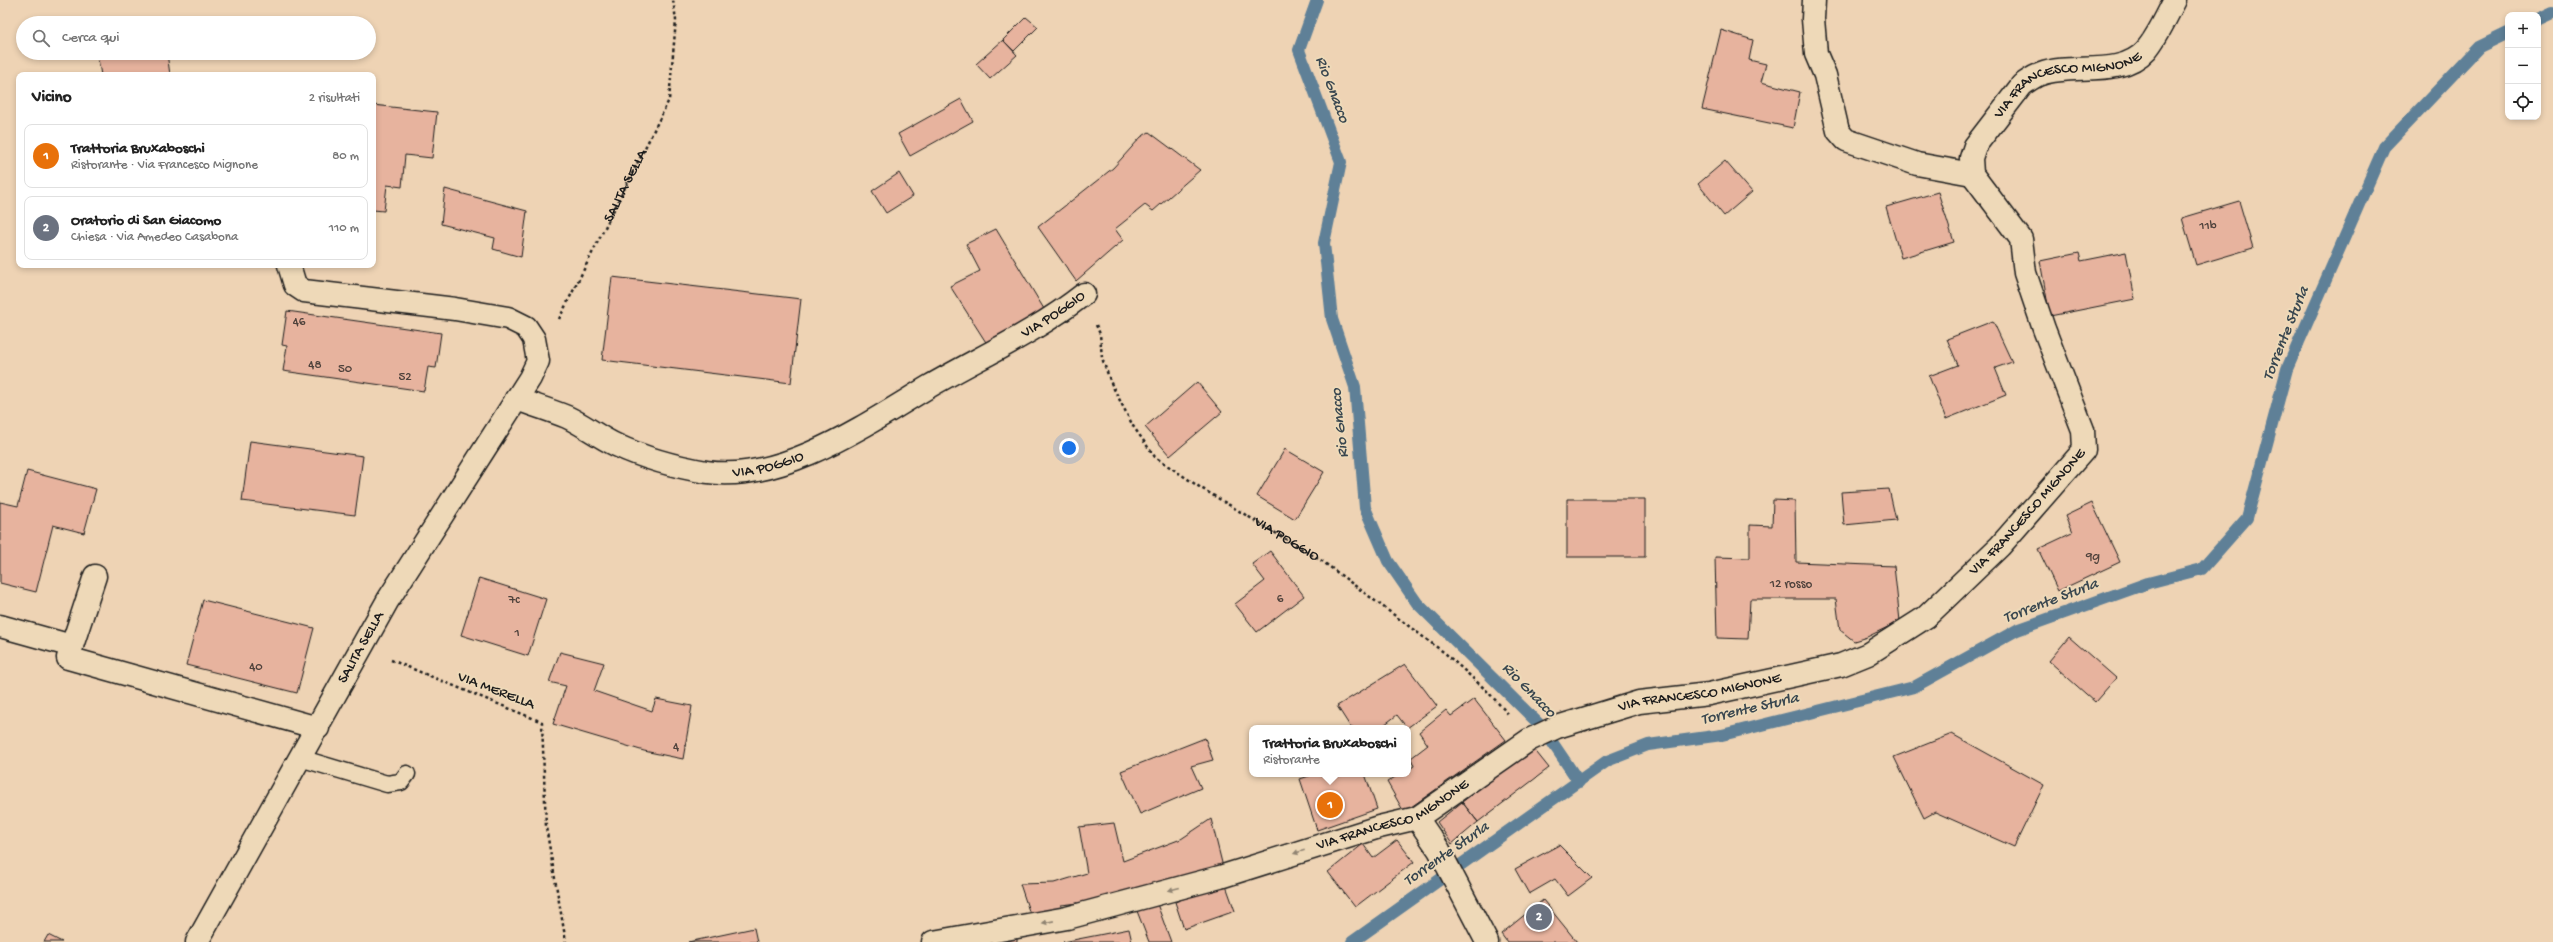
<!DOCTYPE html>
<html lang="it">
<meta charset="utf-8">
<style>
body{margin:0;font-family:"Gochi Hand",sans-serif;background:#f2f2f2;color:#222}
.controls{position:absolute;right:12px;top:12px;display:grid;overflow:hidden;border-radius:8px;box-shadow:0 2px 6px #0003}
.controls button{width:36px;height:36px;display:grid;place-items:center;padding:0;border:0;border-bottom:1px solid #e0e0e0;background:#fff;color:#222;font:20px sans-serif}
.you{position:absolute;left:1069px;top:448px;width:14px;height:14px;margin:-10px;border:3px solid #fff;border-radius:50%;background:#1a73e8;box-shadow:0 0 0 6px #1a73e833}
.badge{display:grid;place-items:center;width:26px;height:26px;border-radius:50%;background:#d1495b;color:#fff;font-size:13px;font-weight:700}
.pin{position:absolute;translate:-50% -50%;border:2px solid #fff;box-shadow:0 1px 4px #0006}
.popup{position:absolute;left:1249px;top:725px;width:162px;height:52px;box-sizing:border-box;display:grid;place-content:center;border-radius:8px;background:#fff;filter:drop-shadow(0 1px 3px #0005);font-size:13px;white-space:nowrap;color:#767676}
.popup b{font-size:15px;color:#222}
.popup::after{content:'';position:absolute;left:50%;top:100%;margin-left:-8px;border:8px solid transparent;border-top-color:#fff}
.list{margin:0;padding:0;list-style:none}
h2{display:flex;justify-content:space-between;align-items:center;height:52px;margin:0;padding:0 16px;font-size:17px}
h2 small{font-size:13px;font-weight:400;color:#767676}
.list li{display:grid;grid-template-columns:26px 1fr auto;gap:12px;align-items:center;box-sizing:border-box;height:64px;margin:0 8px 8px;padding:0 8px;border:1px solid #e0e0e0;border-radius:8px}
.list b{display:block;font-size:15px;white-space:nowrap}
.list p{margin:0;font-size:13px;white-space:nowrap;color:#767676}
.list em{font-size:13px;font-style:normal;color:#767676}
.icon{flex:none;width:22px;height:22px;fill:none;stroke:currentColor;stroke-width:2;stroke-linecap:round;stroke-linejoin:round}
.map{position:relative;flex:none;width:2553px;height:942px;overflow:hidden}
.search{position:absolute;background:#fff;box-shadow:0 2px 6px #0003;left:16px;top:16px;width:360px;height:44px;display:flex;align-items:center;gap:10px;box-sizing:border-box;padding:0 14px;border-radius:22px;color:#767676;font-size:15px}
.panel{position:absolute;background:#fff;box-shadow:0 2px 6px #0003;left:16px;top:72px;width:360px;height:196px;border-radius:8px}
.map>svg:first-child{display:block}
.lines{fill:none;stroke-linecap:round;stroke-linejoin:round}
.stream{stroke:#5f8097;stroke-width:12}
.building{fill:#e7b39e;stroke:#1c1c1c}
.lane-casing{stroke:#1c1c1c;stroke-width:19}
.street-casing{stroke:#1c1c1c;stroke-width:25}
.path{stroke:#1c1c1c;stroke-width:2.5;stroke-dasharray:3 3;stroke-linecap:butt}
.lane{stroke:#eed9b8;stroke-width:16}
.street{stroke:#eed9b8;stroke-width:22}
.oneway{fill:#908472}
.labels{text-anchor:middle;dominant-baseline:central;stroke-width:4;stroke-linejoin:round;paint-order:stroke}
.number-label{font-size:13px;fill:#4f423c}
.street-label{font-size:15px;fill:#1c1c1c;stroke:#eed9b8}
.water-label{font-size:16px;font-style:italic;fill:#38464f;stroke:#eed9b8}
</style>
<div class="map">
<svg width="2553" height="942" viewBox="0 0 2553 942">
<rect width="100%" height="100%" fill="#eed3b4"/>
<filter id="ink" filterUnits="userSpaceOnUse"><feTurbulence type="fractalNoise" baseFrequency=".025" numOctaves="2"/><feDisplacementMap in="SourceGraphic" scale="8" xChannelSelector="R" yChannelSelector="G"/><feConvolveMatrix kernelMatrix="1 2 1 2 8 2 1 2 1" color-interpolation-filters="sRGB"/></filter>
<g filter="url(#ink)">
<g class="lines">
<!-- stream -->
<path class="stream" d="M1317,0l-18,50 42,112 -17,81 8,76 23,68 10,121 23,53 29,42 125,124 37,55
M2538,19l15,-7
M1352,942l255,-181 41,-16 74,-10 192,-48 103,-57 131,-47 54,-14 45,-51 40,-149 97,-222 95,-100 29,-14"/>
</g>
<!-- building -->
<path class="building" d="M1026,17l12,10 -24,24 -11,-11z
M1721,30l32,10 -4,20 17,4 -5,18 39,10 -7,36 -91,-19z
M1003,40l14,15 -27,24 -14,-15z
M97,53h70l3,22h-69z
M961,99l12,22 -63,35 -12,-22z
M373,105l64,7 -5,46 -27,-3 -3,32 -15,-2 -3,26 -11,-1z
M1149,132l51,38 -47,41 -8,-6 -30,24 8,11 -47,41 -38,-54 75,-59 28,-31z
M1725,161l27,31 -28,24 -26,-32z
M899,173l14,23 -27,17 -14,-22z
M445,189l82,22 -6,46 -28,-8 2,-11 -54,-14z
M1938,192l16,50 -53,16 -15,-51z
M2239,201l14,47 -57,17 -14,-47z
M996,229l48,80 -55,38 -39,-61 30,-15 -14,-27z
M2126,252l9,47 -85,17 -10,-55 39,-8 2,8z
M612,277l189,22 -10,84 -189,-23z
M287,311l154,22 -5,35 -8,-1 -4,24 -141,-20 4,-25 -5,-1z
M1993,321l19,41 -17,6 11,27 -60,24 -17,-43 29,-11 -11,-26z
M1197,382l25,30 -52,44 -25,-29z
M250,441l113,15 -8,59 -113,-14z
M1285,449l39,23 -29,47 -38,-23z
M27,471l69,18 -12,44 -31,-8 -17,67 -36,-9v-81l18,4z
M1889,489l7,31 -52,5 -3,-33z
M1567,499h78v58h-78z
M1773,500l22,1 1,61 98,4 6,55 -33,16 -13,4 -14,-11 -4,-31h-86l-2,40 -31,-1 -2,-81 35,1v-33l22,1z
M2092,503l28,59 -62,29 -20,-42 34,-16 -7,-17z
M1270,551l34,45 -47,36 -22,-28 30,-23 -13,-17z
M479,578l67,21 -18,57 -67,-21z
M203,600l111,28 -17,65 -111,-28z
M2069,637l47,41 -21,24 -46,-41z
M560,652l44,11 -10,28 58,20 4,-12 36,7 -9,53 -39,-8 -91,-27 13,-38 -17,-4z
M1405,664l32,42 -30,22 -10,-13 -13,10 2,3h-35l-14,-22z
M1474,699l32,41 -102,72 -17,-30 13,-8h8v-4l6,-4 -3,-8 17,-13 -9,-13 27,-22 5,6z
M1952,734l92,51 -30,62 -79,-35 -11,6 -30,-61z
M1205,738l8,22 -22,6 10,22 -61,26 -19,-43z
M1533,748l16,20 -71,54 -16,-20z
M1315,774h50l12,35 -60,21 -17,-51z
M1462,802l16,20 -26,22 -15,-22z
M1211,819l12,48 -135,35 -27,3 1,6 -31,6 -11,-33 34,-1 33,-10 -8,-46 35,-4 9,38 58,-22z
M1397,840l17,22 -59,45 -27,-35 35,-28 10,14z
M1559,845l33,33 -24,18 -13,-17 -26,15 -14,-25z
M1225,883l10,28 -51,18 -9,-27z
M1543,900l34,42h-70l-6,-8z
M1157,904l14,38h-22l-12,-31z
M754,928l3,14h-69z
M1129,929l3,13h-69z
M48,935l14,7h-18z
M1017,939v3h-25z"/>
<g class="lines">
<!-- lane casing -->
<g class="lane-casing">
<path id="lane" d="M300,758l87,26 14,-2 6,-8"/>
</g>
<!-- street casing -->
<g class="street-casing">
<g id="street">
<path d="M1814,0l-1,19 3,35 9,21 13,56 8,9 71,24 55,10"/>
<path id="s3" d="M516,399c17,6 34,11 51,18 17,8 32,20 49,28 28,13 61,22 91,27 76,11 161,-49 223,-86 52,-30 106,-54 154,-92"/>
<path d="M95,576l-27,82 250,70"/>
<path d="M0,626l72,20"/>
<path d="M1417,818l22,32 48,92"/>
<path id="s4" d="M197,942l191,-342 142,-222 8,-17 -4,-22 -8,-12 -18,-9 -53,-9 -151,-18 -9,-6 -6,-20"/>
<path id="s5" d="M933,942l134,-24 153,-41 159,-50 38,-9 112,-78 28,-13 82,-25 70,-8 132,-29 27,-11 58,-37 74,-71 84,-96 -1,-20 -39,-101 -19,-56 -4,-34 -49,-65 -1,-16 4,-12 47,-61c6,-4 12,-9 19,-11 32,-12 79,5 105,-24 12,-14 20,-33 29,-50"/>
</g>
</g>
<!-- path -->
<g class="path">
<path id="s1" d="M559,319l110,-219 7,-80 -3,-20"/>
<path id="s2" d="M1096,325l4,9 2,24 9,25 22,43 22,31 46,31 121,73 124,93 41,37 23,25"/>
<path d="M391,660l151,62 4,105 20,115"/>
</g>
<!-- lane -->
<use href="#lane" class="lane"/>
<!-- street -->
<use href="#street" class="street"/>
</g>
<!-- one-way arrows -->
<defs><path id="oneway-solid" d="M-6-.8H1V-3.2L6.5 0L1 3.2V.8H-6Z"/></defs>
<g class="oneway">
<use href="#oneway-solid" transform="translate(1299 852) rotate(163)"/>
<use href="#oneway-solid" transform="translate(1174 889) rotate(165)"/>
<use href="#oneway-solid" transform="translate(1048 922) rotate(169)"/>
</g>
</g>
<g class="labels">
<!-- number labels -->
<g class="number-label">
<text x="2208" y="226">11b</text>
<text x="299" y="322">46</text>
<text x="315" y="365">48</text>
<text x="345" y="369">50</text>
<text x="405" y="377">52</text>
<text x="2093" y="557">9g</text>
<text x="1791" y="584">12 rosso</text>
<text x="1280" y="599">6</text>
<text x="514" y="600">7c</text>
<text x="517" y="633">1</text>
<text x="256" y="667">40</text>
<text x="676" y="747">4</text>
</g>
<!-- street labels -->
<g class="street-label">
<text stroke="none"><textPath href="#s5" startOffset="1738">VIA FRANCESCO MIGNONE</textPath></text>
<text stroke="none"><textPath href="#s1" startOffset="149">SALITA SELLA</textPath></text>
<text stroke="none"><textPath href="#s3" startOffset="592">VIA POGGIO</textPath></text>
<text stroke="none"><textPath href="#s3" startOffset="268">VIA POGGIO</textPath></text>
<text stroke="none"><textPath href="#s5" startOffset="1203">VIA FRANCESCO MIGNONE</textPath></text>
<text stroke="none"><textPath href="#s2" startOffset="302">VIA POGGIO</textPath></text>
<text stroke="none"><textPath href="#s4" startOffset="337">SALITA SELLA</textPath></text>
<text transform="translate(496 691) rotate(21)">VIA MERELLA</text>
<text stroke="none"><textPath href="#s5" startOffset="815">VIA FRANCESCO MIGNONE</textPath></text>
<text stroke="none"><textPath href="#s5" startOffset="479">VIA FRANCESCO MIGNONE</textPath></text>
</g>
<!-- water labels -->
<g class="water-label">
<text transform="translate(1331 90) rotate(69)">Rio Gnacco</text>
<text transform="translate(2287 334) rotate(-68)">Torrente Sturla</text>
<text transform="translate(1341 423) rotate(-96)">Rio Gnacco</text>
<text transform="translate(2051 602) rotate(-21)">Torrente Sturla</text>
<text transform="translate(1528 691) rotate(46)">Rio Gnacco</text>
<text transform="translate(1750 710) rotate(-13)">Torrente Sturla</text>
<text transform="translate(1447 855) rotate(-35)">Torrente Sturla</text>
</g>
</g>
</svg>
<div class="controls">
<button>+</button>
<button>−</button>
<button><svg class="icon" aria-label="locate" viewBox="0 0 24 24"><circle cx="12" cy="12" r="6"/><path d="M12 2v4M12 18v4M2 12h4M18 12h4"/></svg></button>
</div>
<div class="you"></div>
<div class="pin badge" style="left:1330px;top:805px;background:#e8710a">1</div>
<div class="popup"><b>Trattoria Bruxaboschi</b>Ristorante</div>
<div class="pin badge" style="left:1539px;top:917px;background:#6b7280">2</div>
<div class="search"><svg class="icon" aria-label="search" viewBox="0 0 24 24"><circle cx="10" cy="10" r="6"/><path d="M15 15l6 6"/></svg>Cerca qui</div>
<section class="panel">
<h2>Vicino<small>2 risultati</small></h2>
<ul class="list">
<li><span class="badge" style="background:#e8710a">1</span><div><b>Trattoria Bruxaboschi</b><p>Ristorante · Via Francesco Mignone</p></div><em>80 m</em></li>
<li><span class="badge" style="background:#6b7280">2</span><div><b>Oratorio di San Giacomo</b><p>Chiesa · Via Amedeo Casabona</p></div><em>110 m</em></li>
</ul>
</section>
</div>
